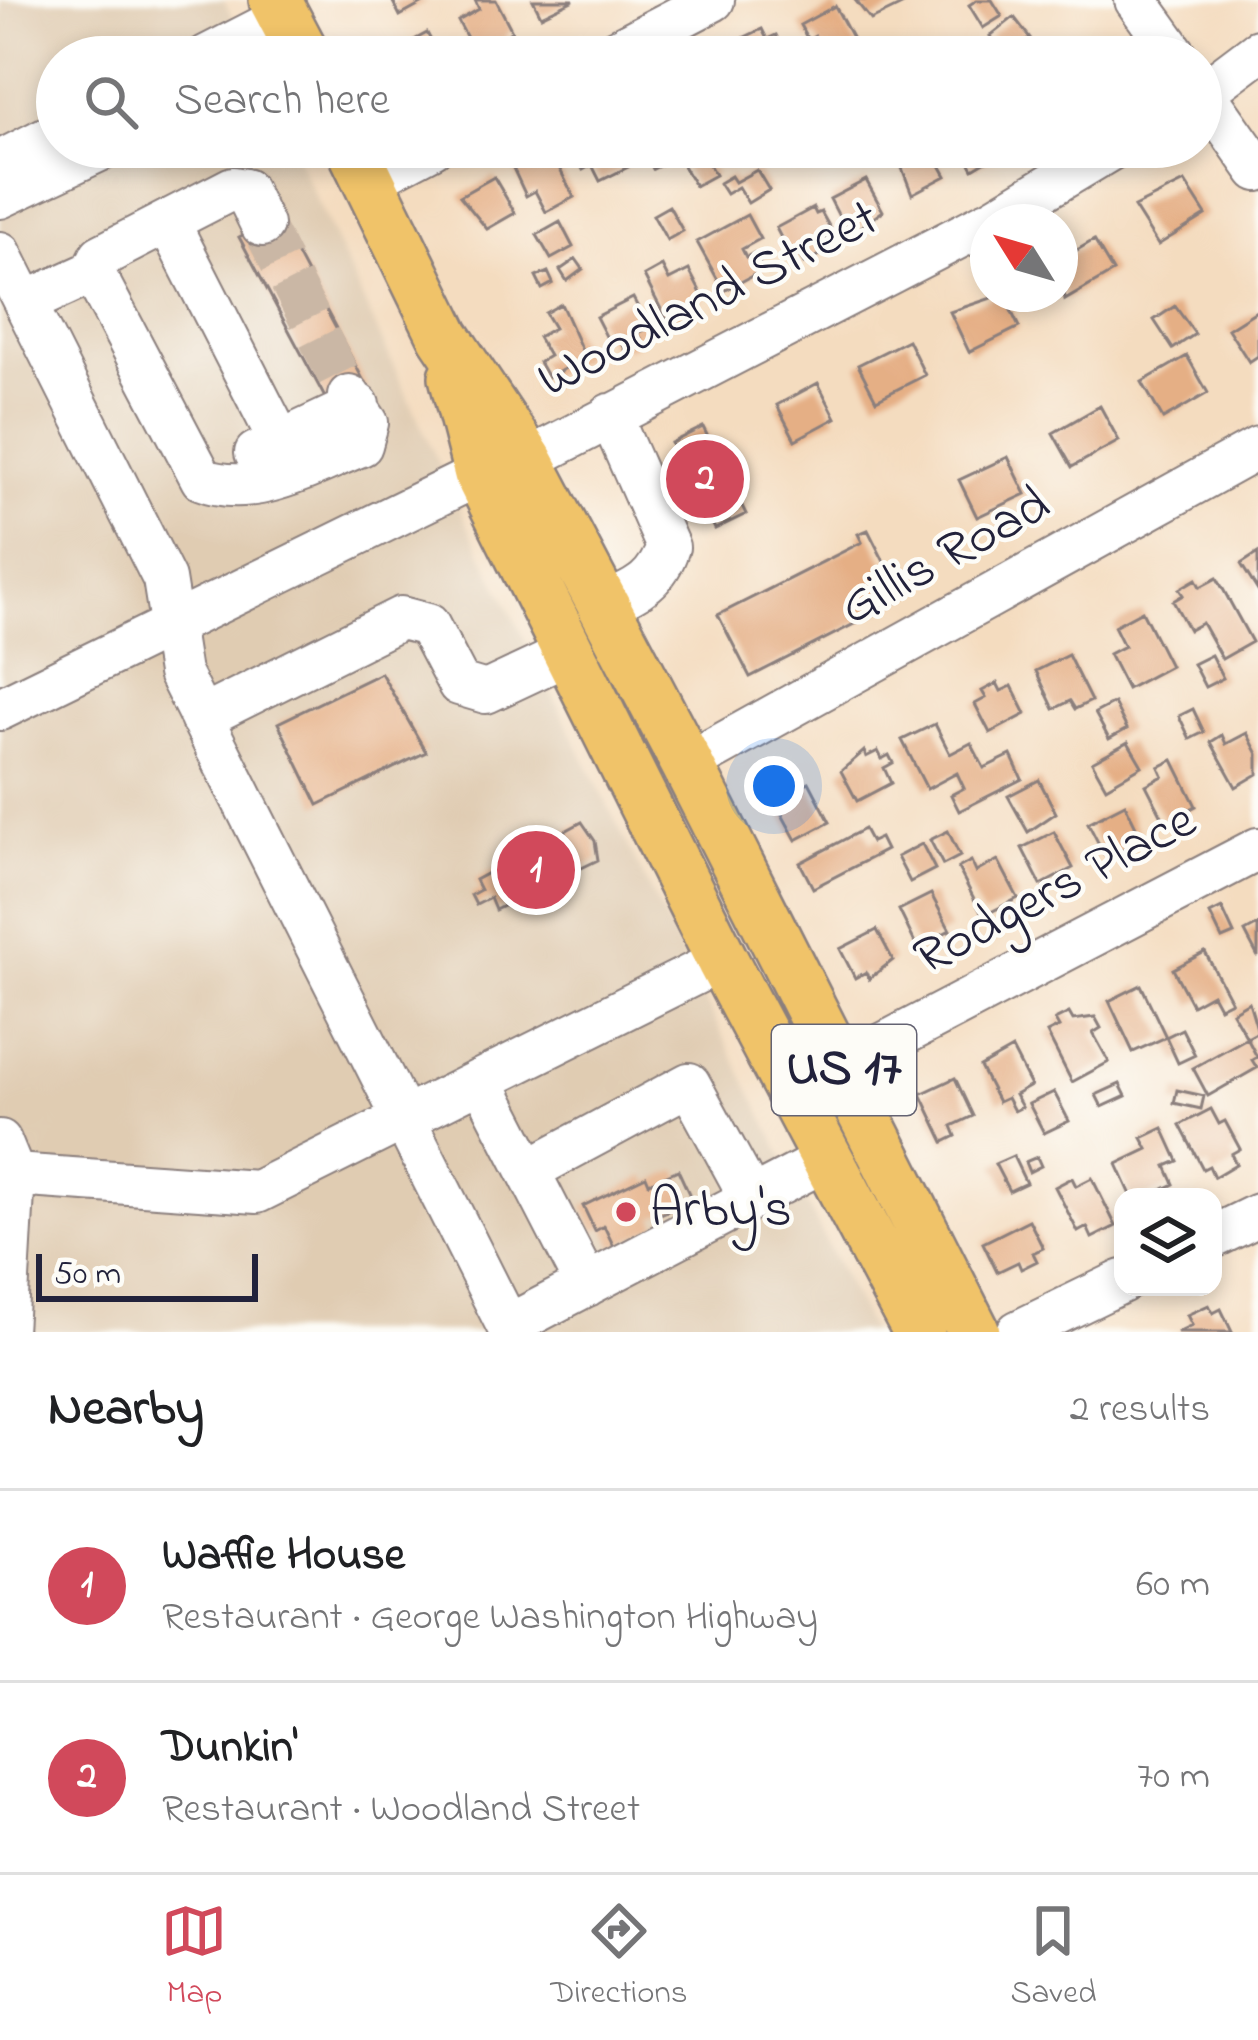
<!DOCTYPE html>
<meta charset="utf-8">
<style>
body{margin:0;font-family:"Indie Flower",sans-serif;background:#f6f6f6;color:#202124}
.controls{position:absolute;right:36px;bottom:36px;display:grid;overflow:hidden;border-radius:24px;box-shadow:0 6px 18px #0003}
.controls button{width:108px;height:108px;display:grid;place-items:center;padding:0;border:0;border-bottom:3px solid #e0e0e0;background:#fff;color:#202124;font:60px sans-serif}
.compass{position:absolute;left:970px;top:204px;width:108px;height:108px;border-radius:50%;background:#fff;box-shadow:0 6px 18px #0003;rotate:307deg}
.scale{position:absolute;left:36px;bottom:30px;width:222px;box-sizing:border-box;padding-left:12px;border:6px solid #22223b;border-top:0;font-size:33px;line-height:42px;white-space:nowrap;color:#22223b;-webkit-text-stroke:9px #fdfcf7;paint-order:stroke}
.you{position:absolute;left:774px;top:786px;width:42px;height:42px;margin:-30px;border:9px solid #fff;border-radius:50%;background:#1a73e8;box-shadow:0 0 0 18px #1a73e833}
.badge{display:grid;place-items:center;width:78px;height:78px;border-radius:50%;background:#d1495b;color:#fff;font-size:39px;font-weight:700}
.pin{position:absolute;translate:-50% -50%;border:6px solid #fff;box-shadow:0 3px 12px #0006}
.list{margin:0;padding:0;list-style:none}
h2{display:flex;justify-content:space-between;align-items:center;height:156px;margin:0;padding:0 48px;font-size:51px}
h2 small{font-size:39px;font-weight:400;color:#757577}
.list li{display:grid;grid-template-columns:78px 1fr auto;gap:36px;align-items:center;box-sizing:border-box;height:192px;padding:0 48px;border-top:3px solid #e0e0e0}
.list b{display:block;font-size:45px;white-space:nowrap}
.list p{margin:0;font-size:39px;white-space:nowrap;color:#757577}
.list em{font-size:39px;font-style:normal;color:#757577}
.icon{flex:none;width:66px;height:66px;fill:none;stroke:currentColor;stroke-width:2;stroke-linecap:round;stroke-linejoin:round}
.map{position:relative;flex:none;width:1258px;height:1332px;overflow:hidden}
.search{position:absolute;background:#fff;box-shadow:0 6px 18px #0003;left:36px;right:36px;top:36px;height:132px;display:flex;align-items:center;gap:30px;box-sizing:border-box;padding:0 42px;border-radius:66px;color:#757577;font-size:45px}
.sheet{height:540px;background:#fff}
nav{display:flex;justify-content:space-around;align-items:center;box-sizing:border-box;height:168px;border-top:3px solid #e0e0e0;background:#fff;font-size:33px;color:#757577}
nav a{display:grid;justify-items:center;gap:6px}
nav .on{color:#d1495b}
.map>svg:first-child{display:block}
.built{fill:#e0ccb2}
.building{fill:#e5af85}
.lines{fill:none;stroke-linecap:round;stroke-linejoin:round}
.minor-tunnel{stroke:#cab7a5;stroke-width:42;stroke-dasharray:42 21;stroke-linecap:butt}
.minor-casing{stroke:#8b7f7d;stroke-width:46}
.major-casing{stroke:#8b7f7d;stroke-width:56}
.minor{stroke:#fff;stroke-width:42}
.major{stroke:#f0c369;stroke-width:51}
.poi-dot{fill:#d1495b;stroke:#fdfcf7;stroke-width:4.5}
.labels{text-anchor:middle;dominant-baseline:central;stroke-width:9;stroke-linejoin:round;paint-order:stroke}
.shield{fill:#fdfcf7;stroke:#646373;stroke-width:3}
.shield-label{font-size:51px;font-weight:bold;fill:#22223b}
.street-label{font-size:54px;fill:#22223b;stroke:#fdfcf7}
.poi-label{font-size:54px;fill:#22223b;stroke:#fdfcf7;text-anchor:start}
</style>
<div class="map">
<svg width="1258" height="1332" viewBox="0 0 1258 1332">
<rect width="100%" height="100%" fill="#fdfcf7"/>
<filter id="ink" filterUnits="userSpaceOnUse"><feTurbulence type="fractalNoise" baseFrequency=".00833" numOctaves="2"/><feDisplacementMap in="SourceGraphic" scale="24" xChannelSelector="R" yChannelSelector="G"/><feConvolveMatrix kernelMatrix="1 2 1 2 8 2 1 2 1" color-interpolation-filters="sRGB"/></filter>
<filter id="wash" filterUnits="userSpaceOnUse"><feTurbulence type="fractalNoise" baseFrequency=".004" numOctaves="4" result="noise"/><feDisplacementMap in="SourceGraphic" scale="48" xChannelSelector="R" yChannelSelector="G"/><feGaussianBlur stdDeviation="2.7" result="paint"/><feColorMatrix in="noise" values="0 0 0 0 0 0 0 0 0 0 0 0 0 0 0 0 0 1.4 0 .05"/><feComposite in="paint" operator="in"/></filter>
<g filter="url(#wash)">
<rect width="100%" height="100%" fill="#f4dcbf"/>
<!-- built -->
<path class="built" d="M0,0h224l26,57h-193v90h235l175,377 404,808h-871z"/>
<g id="blocks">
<!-- building -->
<path class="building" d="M392,0h37l-29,16z
M475,0h21l16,31 -7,5 5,9 -22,12 -6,-11 -8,5 -16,-30 21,-12z
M533,0h41l-33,16z
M855,0h57l-41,20z
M977,0h15l10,16 -19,12 -14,-23z
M835,6l26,48 -4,3h-30l-12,-21 -7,4 -8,-15z
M1014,17l16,21 -25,19 -15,-21z
M762,29l5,10 9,-4 11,22h-46l5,-7 -5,-11z
M427,33l13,24h-57z
M1085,44l9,13h-28z
M525,147l17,5 7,-4 25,49 -28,15 -11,-21 -9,5 -14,-30 8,-4 -5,-10z
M571,147h47l10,20 -28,14 -8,-16 -9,5z
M642,147h55l-44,22z
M912,147h18l16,29 -34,18 -15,-39z
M961,147h33l4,7 -25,15z
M702,152l13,23 -20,11 -13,-22z
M757,170l12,20 -21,13 -10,-16 -12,7 -7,-11 12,-7 4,6z
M494,177l21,36 -28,16 -27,-33z
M866,180l17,31 -34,25 -19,-37z
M1185,182l21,33 -48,30 -24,-38z
M669,206l14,25 -16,9 -14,-25z
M813,208l3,6 5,-2 13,23 -13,7 5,10 -22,11 -6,-10 -7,4 -15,-29z
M747,215l13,24 -18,10 4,8 8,-4 9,17 -39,21 -27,-49z
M277,217l90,170 -37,20 -91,-170z
M560,222l13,25 -22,12 -14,-24z
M1094,240l19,32 -48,28 -5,-40z
M576,259l7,10 -16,12 -7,-11z
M662,266l7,14 20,-10 15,29 -12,5 4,8 -30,7 -22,-43z
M548,272l5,11 -11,6 -6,-12z
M1003,294l16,33 -50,25 -19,-40z
M633,298l16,30 -11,5 4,8 -17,8 -4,-8 -10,5 -15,-29z
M561,304l24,53 -37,21 -9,-16 10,-6 -11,-19 16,-9 -9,-15z
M1175,306l20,28 -22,15 -19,-29z
M1258,310v46l-9,6 -21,-33z
M908,340l17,35 -49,25 -18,-35z
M1187,356l21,37 -45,26 -21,-37z
M818,383l18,35 -41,22 -18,-35z
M1100,406l19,35 -47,26 -19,-34z
M703,427l43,87 -31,15 -23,-46 -7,3 -6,-11 6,-3 -14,-29z
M1008,457l18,37 -49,23 -18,-37z
M868,530l35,69 -153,78 -32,-62 144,-73 -4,-8z
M1258,553v38l-17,-27z
M1217,578l35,64 -30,17 -20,-36 -13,7 -16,-29 10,-6 -4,-6 17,-10 4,8z
M1142,611l28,55 -43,23 -18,-35 15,-8 -10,-20z
M1068,655l23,46 -16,8 -5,-8 -16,8 -18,-38z
M1211,655l12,23 -18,9 -12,-23z
M381,673l45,79 -108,53 -40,-82z
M997,683l4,8 11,-5 14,28 -36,19 -15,-29 11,-6 -4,-7z
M1114,703l13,26 -18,10 -14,-26z
M1193,709l11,23 -14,7 -11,-23z
M935,724l15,30 21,-11 13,25 27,-13 11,24 -63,32 -8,-16 13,-7 -7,-15 -30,16 -25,-49z
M1247,733l11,21v20l-22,13 -25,-45 11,-7 4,9z
M1128,742l14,24 -36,21 -14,-25z
M864,751l2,6 12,-6 4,8 7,-4 4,8 -9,5 7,15 -34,18 -16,-30z
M1173,760l23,46 -31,16 -19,-37 17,-9 -4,-9z
M1039,780l17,33 -28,19 -20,-36z
M809,782l21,40 -34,18 -22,-40z
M1125,804l15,31 -11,6 3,6 -28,7 -16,-31z
M582,822l13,19 3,19 -103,50 -5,-12 -14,7 -5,-10 9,-5 -5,-10z
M864,829l7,13 9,-4 6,12 -73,38 -13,-25z
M948,831l12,25 -17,9 -13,-25z
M1054,832l19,36 -32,17 -19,-37z
M922,844l13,25 -25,13 -13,-25z
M998,860l20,38 -35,18 -25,-48 13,-7 5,11z
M931,894l19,36 -33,17 -18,-37z
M1222,908l12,26 -12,5 -12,-25z
M1258,925v32l-13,-25z
M877,930l16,30 -24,19 -3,-7 -11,6 -15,-29z
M1205,952l26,49 -12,6 -7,-13 -20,11 -19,-36z
M1141,985l25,52 -33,15 -24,-51z
M1249,1002l9,30 -11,6 -15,-26z
M1069,1013l4,7 22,-3 6,11 -8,5 16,29 -37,20 -25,-49 12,-6 -4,-7z
M1182,1029l13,26 -17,8 -12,-26z
M1247,1038l10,19 -5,3 5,8 -49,28 -15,-28z
M1012,1049l19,37 -16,9 7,12 -8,4 -7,-13 -9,4 -18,-35z
M955,1078l18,38 -21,10 4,10 -12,6 -23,-48z
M1120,1084l6,12 -24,11 -6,-12z
M1177,1090l27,6 -3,13 -27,-6z
M1054,1092l15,29 -25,12 -15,-29z
M1211,1109l8,15 6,-3 15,28 -9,5 5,10 -22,13 -5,-11 -6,3 -23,-44z
M1163,1128l15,33 -12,5 8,18 -27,13h-15l-15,-33 31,-15 -6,-11z
M1013,1156l13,27 -17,8 -14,-27z
M1037,1157l4,9 -12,6 -4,-10z
M678,1170l14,30 -38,17 4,8 -44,22 -10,-21 -9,5 -12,-25 63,-30 3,7z
M1072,1178l4,8 16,-8 24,48 -24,12 -5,-11 -9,5 -23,-45z
M1029,1220l14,28 -10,5 4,8 -16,8 -3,-7 -21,10 -14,-29z
M1209,1305l4,8 8,-4 11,23h-55l15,-7 -5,-10z"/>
</g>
</g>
<g filter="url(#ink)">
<use href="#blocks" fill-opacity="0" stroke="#8b7f7d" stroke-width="3"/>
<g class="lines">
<!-- minor-tunnel -->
<path class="minor-tunnel" d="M262,225l87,171"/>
<!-- minor casing -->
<g class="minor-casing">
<path id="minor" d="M1136,0l41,57
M206,57l78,-40
M604,57l109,-57
M1201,89l57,81
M1201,94l57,-43
M0,162l57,-29
M369,180l63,-33
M0,197l106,-50
M989,222l125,-75
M169,224l111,217
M0,253l164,326 15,94 332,659
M93,272l8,-16 132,-68 12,2 17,35
M25,303l68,-31 109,207c52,21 110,-15 159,-34l6,-22 -18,-27
M256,453l102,-48
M604,605c32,-15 52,-22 64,-58l-58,-132
M0,709l480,-235 47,-14 461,-238
M201,718l200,-100 27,7 31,59 27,8 83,-39
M687,764l571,-316
M842,1066l416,-217
M482,1081l105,204
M0,1141l14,34 -9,157
M531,1169l158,-85 61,112
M14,1175l243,17 465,-232
M1213,1237l45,-22
M508,1326l319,-167
M1018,1332l105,-51"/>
</g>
<!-- major casing -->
<g class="major-casing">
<path id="major" d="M275,0l30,57
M352,147l92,189 83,124 160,304 287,568
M455,377l25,97 242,486 197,372"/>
</g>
<!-- minor -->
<use href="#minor" class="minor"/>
<!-- major -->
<use href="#major" class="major"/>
</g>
</g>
<!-- markers -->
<circle class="poi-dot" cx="626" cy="1212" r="12"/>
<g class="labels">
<!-- shield labels -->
<rect class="shield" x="772" y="1025" width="144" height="90" rx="9"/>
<g class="shield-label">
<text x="844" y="1070">US 17</text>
</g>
<!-- street labels -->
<g class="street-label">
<text transform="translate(709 301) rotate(-27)">Woodland Street</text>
<text transform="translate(946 558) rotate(-29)">Gillis Road</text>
<text transform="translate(1056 891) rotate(-28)">Rodgers Place</text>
</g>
<!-- poi labels -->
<g class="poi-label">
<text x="650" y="1212">Arby's</text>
</g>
</g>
</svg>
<div class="controls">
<button><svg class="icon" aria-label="layers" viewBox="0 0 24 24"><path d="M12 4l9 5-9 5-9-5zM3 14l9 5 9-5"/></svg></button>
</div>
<svg class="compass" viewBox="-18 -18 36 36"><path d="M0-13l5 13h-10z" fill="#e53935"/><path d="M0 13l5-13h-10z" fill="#757577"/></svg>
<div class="scale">50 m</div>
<div class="you"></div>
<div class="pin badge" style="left:536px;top:870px">1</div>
<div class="pin badge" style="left:705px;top:479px">2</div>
<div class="search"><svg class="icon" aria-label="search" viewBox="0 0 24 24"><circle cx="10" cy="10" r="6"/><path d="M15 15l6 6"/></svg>Search here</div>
</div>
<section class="sheet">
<h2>Nearby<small>2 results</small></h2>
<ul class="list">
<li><span class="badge">1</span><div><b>Waffle House</b><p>Restaurant · George Washington Highway</p></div><em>60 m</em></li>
<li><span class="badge">2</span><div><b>Dunkin'</b><p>Restaurant · Woodland Street</p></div><em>70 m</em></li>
</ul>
</section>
<nav>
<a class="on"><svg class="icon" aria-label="map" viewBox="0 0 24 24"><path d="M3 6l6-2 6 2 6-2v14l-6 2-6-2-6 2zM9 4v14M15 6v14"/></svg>Map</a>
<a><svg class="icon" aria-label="directions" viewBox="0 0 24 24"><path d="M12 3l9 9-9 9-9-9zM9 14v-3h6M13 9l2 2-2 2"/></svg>Directions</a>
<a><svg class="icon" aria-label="saved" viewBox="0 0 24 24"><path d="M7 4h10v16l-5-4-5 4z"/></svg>Saved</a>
</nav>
